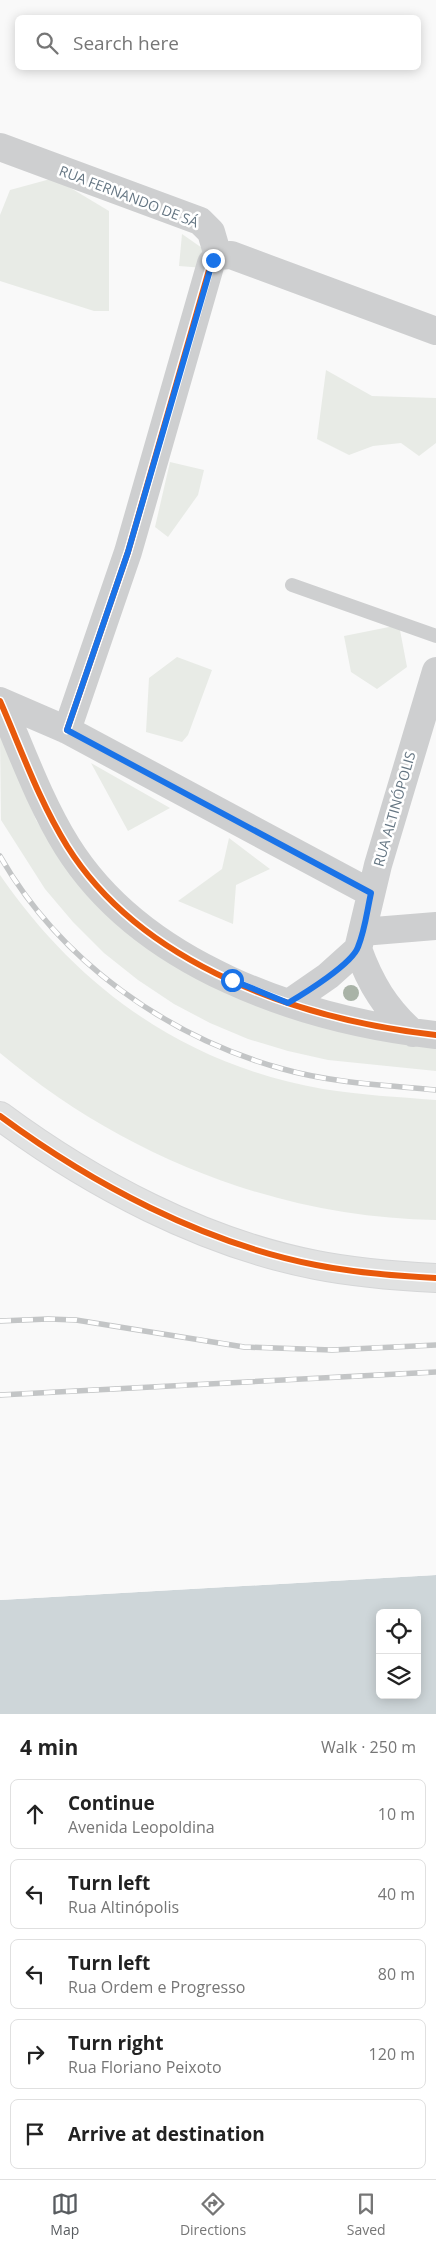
<!DOCTYPE html>
<meta charset="utf-8">
<style>
body{margin:0;font-family:"Open Sans",sans-serif;background:#f2f2f2;color:#222}
.controls{position:absolute;right:15px;bottom:15px;display:grid;overflow:hidden;border-radius:8px;box-shadow:0 2px 12px #0003}
.controls button{width:45px;height:45px;display:grid;place-items:center;padding:0;border:0;border-bottom:1px solid #e0e0e0;background:#fff;color:#222;font:25px sans-serif}
.stop{position:absolute;width:15px;height:15px;margin:-11px;border:4px solid #1a73e8;border-radius:50%;background:#fff}
.stop.end{background:#1a73e8;border-color:#fff;box-shadow:0 1px 5px #0008}
.list{margin:0;padding:0;list-style:none}
h2{display:flex;justify-content:space-between;align-items:center;height:65px;margin:0;padding:0 20px;font-size:21px}
h2 small{font-size:16px;font-weight:400;color:#767676}
.list li{display:grid;grid-template-columns:32px 1fr auto;gap:15px;align-items:center;box-sizing:border-box;height:70px;margin:0 10px 10px;padding:0 10px;border:1px solid #e0e0e0;border-radius:8px}
.list b{display:block;font-size:19px;white-space:nowrap}
.list p{margin:0;font-size:16px;white-space:nowrap;color:#767676}
.list em{font-size:16px;font-style:normal;color:#767676}
.icon{flex:none;width:28px;height:28px;fill:none;stroke:currentColor;stroke-width:2;stroke-linecap:round;stroke-linejoin:round}
.map{position:relative;flex:none;width:436px;height:1714px;overflow:hidden}
.search{position:absolute;background:#fff;box-shadow:0 2px 12px #0003;left:15px;right:15px;top:15px;height:55px;display:flex;align-items:center;gap:12px;box-sizing:border-box;padding:0 18px;border-radius:8px;color:#767676;font-size:19px}
.sheet{height:465px;background:#fff}
nav{display:flex;justify-content:space-around;align-items:center;box-sizing:border-box;height:70px;border-top:1px solid #e0e0e0;background:#fff;font-size:14px;color:#767676}
nav a{display:grid;justify-items:center;gap:2px}
nav .on{color:#585c60}
.map>svg:first-child{display:block}
.green{fill:#e8ebe6}
.water{fill:#ced6d9;fill-rule:evenodd}
.pier{fill:#f9f9f9}
.lines{fill:none;stroke-linecap:round;stroke-linejoin:round}
.secondary-casing{stroke:#d5d6d7;stroke-width:30}
.lane{stroke:#cecfd0;stroke-width:14}
.street{stroke:#cecfd0;stroke-width:28}
.secondary{stroke:#e1e2e2;stroke-width:28}
.rail-casing{stroke:#c3c5c6;stroke-width:5.5}
.rail{stroke:#fff;stroke-width:4;stroke-dasharray:11;stroke-linecap:butt}
.cycleway-casing{stroke:#fff;stroke-width:9}
.cycleway{stroke:#e8590c;stroke-width:6}
.tree{fill:#a9b3a7}
.route{stroke:#1a73e8;stroke-width:6}
.labels{text-anchor:middle;dominant-baseline:central;stroke-width:5;stroke-linejoin:round;paint-order:stroke}
.street-label{font-size:14px;fill:#657683;stroke:#fff}
</style>
<div class="map">
<svg width="436" height="1714" viewBox="0 0 436 1714">
<rect width="100%" height="100%" fill="#f9f9f9"/>
<!-- green -->
<path class="green" d="M54,178l55,33v100h-15l-94,-30v-66l10,-25z
M182,234l23,16 -1,18 -25,-2z
M326,370l46,26 64,2v45l-17,13 -18,-13 -28,3 -24,9 -32,-16z
M170,462l34,8 -6,25 -30,42 -13,-10z
M399,625l8,42 -30,22 -26,-17 -7,-36z
M177,657l35,13 -24,65 -6,7 -36,-10 3,-54z
M0,735l36,85 19,31 70,80 31,23 32,20 34,17 72,28 36,10 106,17v25l-108,-11 -40,-9 -40,-12 -38,-16 -36,-19 -36,-24 -34,-27 -31,-31 -28,-33 -44,-69z
M91,763l79,45 -42,23z
M229,838l41,31 -34,16 -3,39 -55,-23 44,-32z
M0,875c78,113 185,190 323,214 37,6 75,8 113,11v120c-159,-2 -315,-65 -436,-167z"/>
<!-- water -->
<path class="water" d="M436,1575v139h-436v-114zM380,1613h37v82h-37z"/>
<!-- pier -->
<path class="pier" d="M436,1573v2l-436,25v-3z"/>
<g class="lines">
<!-- secondary casing -->
<g class="secondary-casing">
<path id="secondary" d="M0,1116c92,68 203,127 316,149 40,8 80,11 120,13"/>
</g>
<!-- lane -->
<path class="lane" d="M292,585l144,51"/>
<!-- street -->
<path class="street" d="M0,147l200,74 11,11 7,24
M218,256l13,-1 205,76
M0,701c21,48 39,100 67,145 75,120 235,174 369,189
M0,701l67,29 304,163
M67,730l61,-178 83,-289 7,-7
M362,932l74,-6
M358,949c12,34 28,60 55,84
M289,1003l39,-27 30,-27 20,-84 58,-194"/>
<!-- secondary -->
<use href="#secondary" class="secondary"/>
<!-- rail casing -->
<g class="rail-casing">
<path id="rail" d="M0,856c60,105 167,181 283,213 49,14 102,16 153,21
M0,1321l48,-2 28,1 168,27 88,3 104,-5
M0,1395l436,-23"/>
</g>
<!-- rail -->
<use href="#rail" class="rail"/>
<!-- cycleway casing -->
<g class="cycleway-casing">
<path id="cycleway" d="M0,701c21,48 39,100 67,145 75,120 235,174 369,189
M67,730l61,-178 83,-289 7,-7
M0,1116c92,68 203,127 316,149 40,8 80,11 120,13"/>
</g>
<!-- cycleway -->
<use href="#cycleway" class="cycleway"/>
</g>
<!-- trees -->
<circle class="tree" cx="351" cy="993" r="8"/>
<g class="lines">
<!-- route -->
<path class="route" d="M213,260l-85,292 -61,178 304,163c-4,18 -6,37 -13,54 -6,17 -53,46 -70,56l-56,-23"/>
</g>
<g class="labels">
<!-- street labels -->
<g class="street-label">
<text transform="translate(129 196) rotate(21)">RUA FERNANDO DE SÁ</text>
<text transform="translate(394 809) rotate(-74)">RUA ALTINÓPOLIS</text>
</g>
</g>
</svg>
<div class="controls">
<button><svg class="icon" aria-label="locate" viewBox="0 0 24 24"><circle cx="12" cy="12" r="6"/><path d="M12 2v4M12 18v4M2 12h4M18 12h4"/></svg></button>
<button><svg class="icon" aria-label="layers" viewBox="0 0 24 24"><path d="M12 4l9 5-9 5-9-5zM3 14l9 5 9-5"/></svg></button>
</div>
<div class="stop" style="left:232px;top:980px"></div>
<div class="stop end" style="left:213px;top:260px"></div>
<div class="search"><svg class="icon" aria-label="search" viewBox="0 0 24 24"><circle cx="10" cy="10" r="6"/><path d="M15 15l6 6"/></svg>Search here</div>
</div>
<section class="sheet">
<h2>4 min<small>Walk · 250 m</small></h2>
<ul class="list">
<li><svg class="icon" aria-label="ahead" viewBox="0 0 24 24"><path d="M12 20V5M6 11l6-6 6 6"/></svg><div><b>Continue</b><p>Avenida Leopoldina</p></div><em>10 m</em></li>
<li><svg class="icon" aria-label="left" viewBox="0 0 24 24"><path d="M17 20v-9H6M10 6l-5 5 5 5"/></svg><div><b>Turn left</b><p>Rua Altinópolis</p></div><em>40 m</em></li>
<li><svg class="icon" aria-label="left" viewBox="0 0 24 24"><path d="M17 20v-9H6M10 6l-5 5 5 5"/></svg><div><b>Turn left</b><p>Rua Ordem e Progresso</p></div><em>80 m</em></li>
<li><svg class="icon" aria-label="right" viewBox="0 0 24 24"><path d="M7 20v-9h11M14 6l5 5-5 5"/></svg><div><b>Turn right</b><p>Rua Floriano Peixoto</p></div><em>120 m</em></li>
<li><svg class="icon" aria-label="arrive" viewBox="0 0 24 24"><path d="M6 21V4h12l-3 4 3 4H6"/></svg><div><b>Arrive at destination</b></div></li>
</ul>
</section>
<nav>
<a class="on"><svg class="icon" aria-label="map" viewBox="0 0 24 24"><path d="M3 6l6-2 6 2 6-2v14l-6 2-6-2-6 2zM9 4v14M15 6v14"/></svg>Map</a>
<a><svg class="icon" aria-label="directions" viewBox="0 0 24 24"><path d="M12 3l9 9-9 9-9-9zM9 14v-3h6M13 9l2 2-2 2"/></svg>Directions</a>
<a><svg class="icon" aria-label="saved" viewBox="0 0 24 24"><path d="M7 4h10v16l-5-4-5 4z"/></svg>Saved</a>
</nav>
